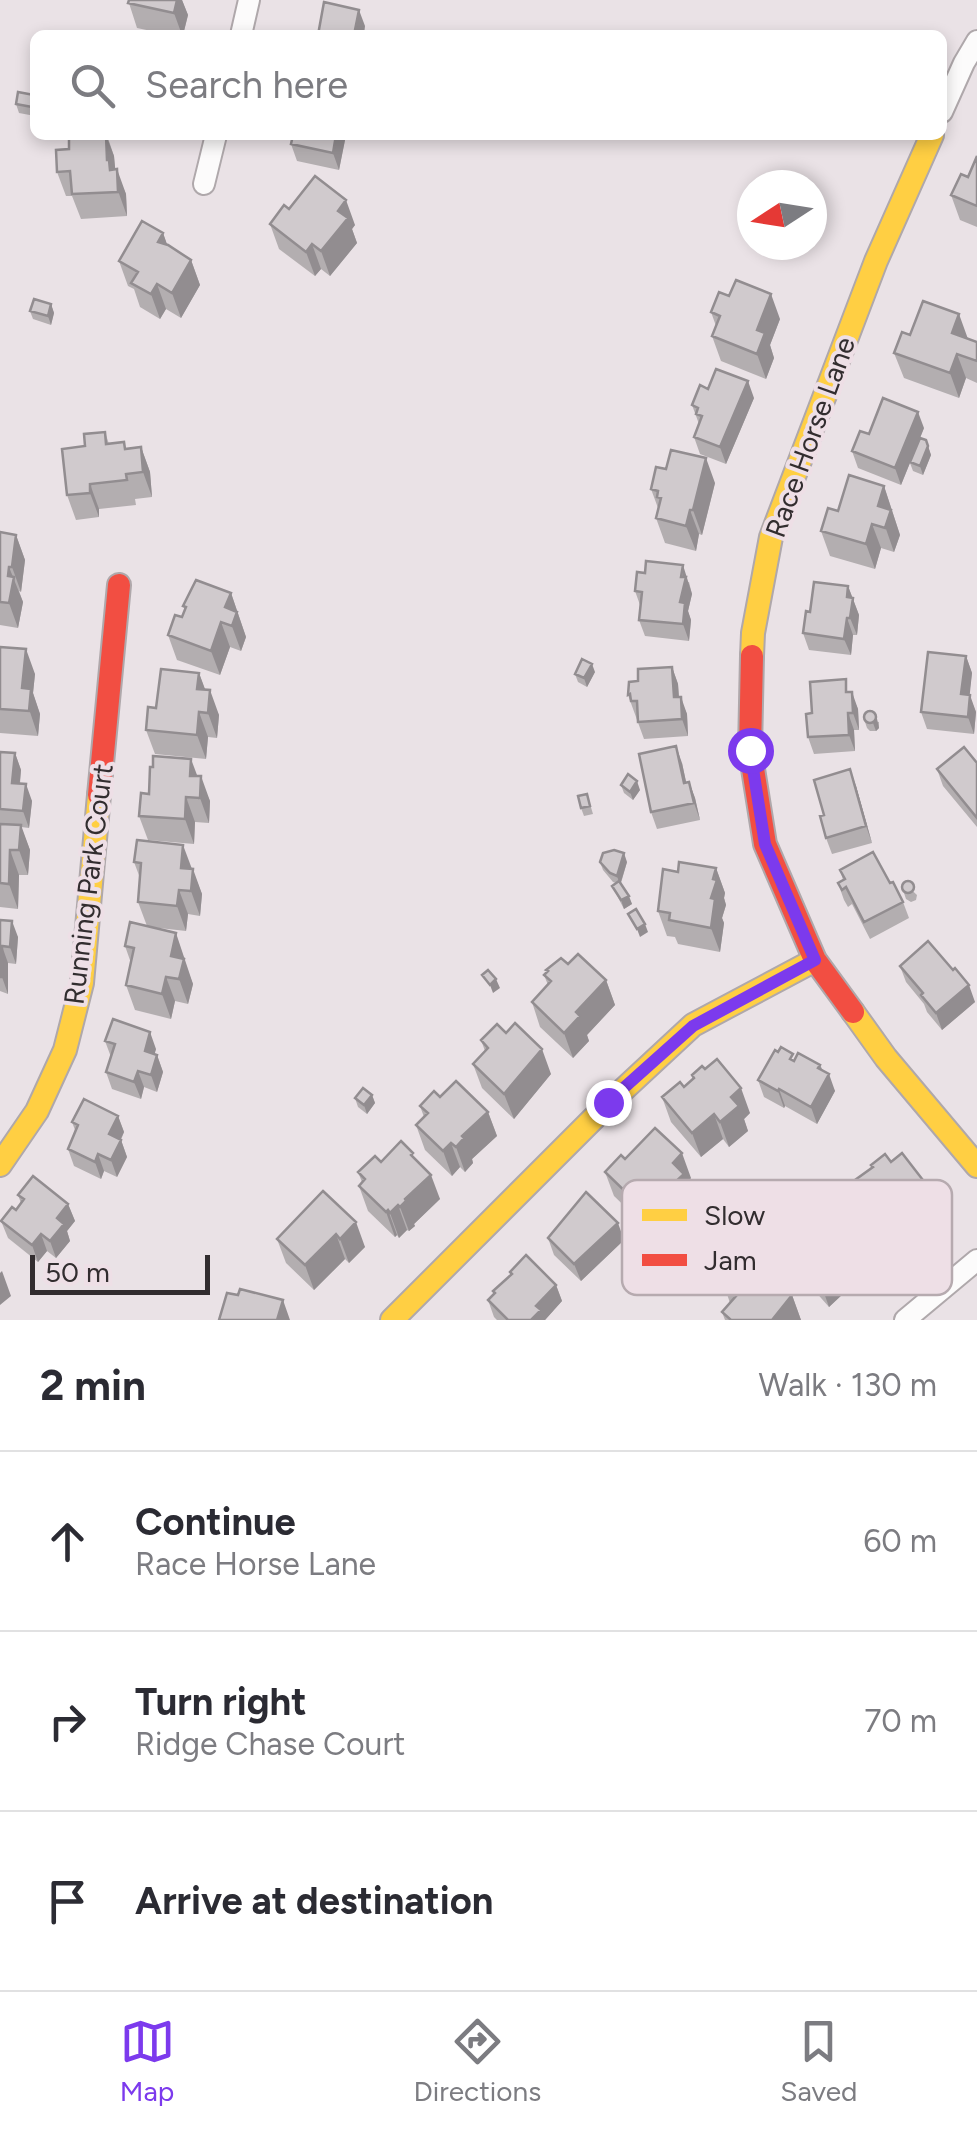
<!DOCTYPE html>
<meta charset="utf-8">
<style>
body{margin:0;font-family:Figtree,sans-serif;background:#f2f2f3;color:#2b2b33}
.compass{position:absolute;left:737px;top:170px;width:90px;height:90px;border-radius:50%;background:#fff;box-shadow:0 5px 15px #0003;rotate:258deg}
.scale{position:absolute;left:30px;bottom:25px;width:180px;box-sizing:border-box;padding-left:10px;border:5px solid #322d2f;border-top:0;font-size:28px;line-height:35px;white-space:nowrap;color:#322d2f;-webkit-text-stroke:8px #eedfe6;paint-order:stroke}
.stop{position:absolute;width:30px;height:30px;margin:-22px;border:8px solid #7c3aed;border-radius:50%;background:#fff}
.stop.end{background:#7c3aed;border-color:#fff;box-shadow:0 2px 10px #0008}
.list{margin:0;padding:0;list-style:none}
h2{display:flex;justify-content:space-between;align-items:center;height:130px;margin:0;padding:0 40px;font-size:42px}
h2 small{font-size:32px;font-weight:400;color:#7c7c81}
.list li{display:grid;grid-template-columns:65px 1fr auto;gap:30px;align-items:center;box-sizing:border-box;height:180px;padding:0 40px;border-top:2px solid #e1e1e2}
.list b{display:block;font-size:38px;white-space:nowrap}
.list p{margin:0;font-size:32px;white-space:nowrap;color:#7c7c81}
.list em{font-size:32px;font-style:normal;color:#7c7c81}
.icon{flex:none;width:55px;height:55px;fill:none;stroke:currentColor;stroke-width:2;stroke-linecap:round;stroke-linejoin:round}
.map{position:relative;flex:none;width:977px;height:1320px;overflow:hidden}
.search{position:absolute;background:#fff;box-shadow:0 5px 15px #0003;left:30px;right:30px;top:30px;height:110px;display:flex;align-items:center;gap:25px;box-sizing:border-box;padding:0 35px;border-radius:15px;color:#7c7c81;font-size:38px}
.sheet{height:670px;background:#fff}
nav{display:flex;justify-content:space-around;align-items:center;box-sizing:border-box;height:140px;border-top:2px solid #e1e1e2;background:#fff;font-size:28px;color:#7c7c81}
nav a{display:grid;justify-items:center;gap:5px}
nav .on{color:#7c3aed}
.map>svg:first-child{display:block}
.lines{fill:none;stroke-linecap:round;stroke-linejoin:round}
.street-casing{stroke:#afa8ab;stroke-width:24}
.slow-casing{stroke:#afa8ab;stroke-width:26}
.jam-casing{stroke:#afa8ab;stroke-width:26}
.street{stroke:#fcfbfb;stroke-width:20}
.slow{stroke:#ffcf43;stroke-width:22}
.jam{stroke:#f24e42;stroke-width:22}
.wall{fill:#b3aeb0}
.shaded-wall{fill:#928d90}
.building{fill:#d0cacd;stroke:#928d90;stroke-width:2.5}
.route{stroke:#7c3aed;stroke-width:12}
.labels{text-anchor:middle;dominant-baseline:central;stroke-width:8;stroke-linejoin:round;paint-order:stroke}
.street-label{font-size:28px;fill:#322d2f;stroke:#eedfe6}
.key{fill:#eedfe6;stroke:#b6aaaf;stroke-width:2.5}
.key-label{font-size:28px;fill:#322d2f}
</style>
<div class="map">
<svg width="977" height="1320" viewBox="0 0 977 1320">
<rect width="100%" height="100%" fill="#eae2e6"/>
<g class="lines">
<!-- street casing -->
<g class="street-casing">
<path id="street" d="M241,35l8,-35
M942,112l22,-49 13,-22
M204,184l12,-49
M905,1320l72,-60"/>
</g>
<!-- slow casing -->
<g class="slow-casing">
<path id="slow" d="M752,656l1,-23 18,-96 105,-276 56,-126
M853,1012l33,46 91,108
M0,1165l37,-54 28,-61 17,-67 17,-188
M392,1320l217,-217 84,-78 122,-65"/>
</g>
<!-- jam casing -->
<g class="jam-casing">
<path id="jam" d="M752,656l-2,94 15,94 50,116 38,52
M99,795l20,-210"/>
</g>
<!-- street -->
<use href="#street" class="street"/>
<!-- slow -->
<use href="#slow" class="slow"/>
<!-- jam -->
<use href="#jam" class="jam"/>
</g>
<!-- wall -->
<path class="wall" d="M128,0h54l6,15 -5,20h-13l-33,-7z
M35,98v18l-16,-3 -3,-9z
M69,135h38l7,21 1,14 11,24 1,22 -46,3 -9,-23h-6l-9,-24 12,-23z
M346,135l-7,35 -42,-9 -6,-17z
M977,156v71l-17,-7 -9,-25 17,-18z
M289,209l66,16 -3,4 5,14 -27,33 -9,-7 -6,7 -36,-27 -9,-25z
M163,233l4,12 24,15 9,25 -19,33 -15,-9 -6,10 -20,-12 -6,-18 -6,-3 -9,-25z
M51,304l3,9 -3,12 -18,-6 -3,-8z
M711,312l69,7 -10,26 4,13 -8,21 -45,-18 -9,-25 4,-10z
M910,335l57,4 10,3v41l-11,-5 -7,20 -55,-20 -10,-25z
M708,389l46,9 -28,66 -26,-10 -6,-17 5,-13 -7,-19z
M924,428l-4,10 6,2 5,15 -8,20 -10,-4 -3,-8 -9,22 -43,-17 -6,-17z
M105,432l4,12 17,5 15,-2 9,25 2,25 -17,2 1,6 -37,4v8l-23,3 -9,-25 18,-49z
M666,469l49,14 -13,52 -3,-1 -3,17 -31,-8 -9,-25 2,-10 -7,-19z
M884,486l16,49 -6,17 -13,-4 -6,21 -45,-13 -9,-25z
M0,532l16,3 9,25 -4,32 -2,-1 4,11 -5,26 -18,-3z
M689,582l3,12 -4,17 3,9 -2,21 -44,-5 -6,-16 1,-15 -5,-14z
M848,586l11,29 -2,20h-4l-2,20 -42,-5 -6,-17 7,-21z
M231,593l15,44 -5,14 -11,-4 -10,28 -43,-15 -9,-25 14,-18 3,-7 -2,-4z
M0,647l35,27 -2,19 7,21 -2,22 -38,-3z
M966,656l6,17 -3,22 7,17 -2,22 -47,-5 -6,-17z
M672,667l6,17 1,13 8,17 1,22 -44,3 -16,-44 10,-14z
M595,672l-8,15 -9,-5 -3,-8z
M199,673l6,17 14,25 -2,23 -9,-1 -2,22 -51,-5 -9,-24 10,-22z
M850,692l8,17 1,21h-5l1,21 -41,3 -6,-17 4,-24z
M864,719l15,3v6l-3,3h-6l-3,-3z
M0,752l15,1 6,17 -1,14 12,17 -3,27 -8,-1 9,23 -2,25h-9l-1,34 -18,-2z
M682,763l4,19h3l6,16 5,22 -43,9 -6,-17z
M977,763v64l-34,-41 -6,-17z
M198,776l12,25 -1,22 -14,-1 -1,22 -46,-4 -9,-24 10,-22z
M621,785l19,5 -7,10 -9,-7z
M856,786l16,57 -40,11 -6,-16z
M587,794l6,20 -9,2 -3,-8z
M134,862l58,7 10,25 -2,22 -12,-2 -2,17 -36,-4 35,31 -1,4 9,22 -5,20 -13,-3 -4,18 -36,-9 -9,-25 5,-22 -6,-17 22,-20 -9,-24 2,-24z
M600,862h27l-6,21 11,21 -8,5 -12,-23 4,-3 -3,-1 -10,-12z
M716,868l9,25 -1,5 2,7 -4,13 2,5 -4,29 -42,-8 -3,-7 -8,-1 -9,-25 20,-39z
M840,870l50,13 13,19 6,16 -39,21 -18,-35 -4,3 -4,-7 -6,-17 5,-3z
M903,882l14,13 -1,5 -5,2 -5,-3 -4,-12z
M0,920l18,17 -2,27 -8,-1v31l-8,-3z
M568,964l38,16 9,25 -28,30 2,6 -16,17 -33,-31 -8,-25 16,-17 -4,-10z
M900,966l53,4 22,32 -33,28 -15,-18 -3,-8 -18,-22z
M481,1040l70,34 -37,45 -32,-31 -9,-24 12,-13z
M105,1041l51,8 -2,5 3,1 6,17 -6,20 -13,-5 -3,12 -29,-10 -6,-17 5,-15z
M795,1059l25,6 15,26 -18,33 -32,-18 -1,2 -20,-11 -6,-17z
M692,1075l58,38 -6,6 4,12 -19,16 -6,-8 -22,18 -30,-35 -9,-25 22,-10 9,-8z
M372,1095l3,8 -8,11 -9,-7 -3,-9z
M440,1097l48,15 9,24 -25,23 1,4 -8,9 -5,-5 -8,9 -27,-26 -9,-25 8,-8 -4,-11z
M118,1116l6,16 -3,8 6,17 -10,20 -13,-6 -3,8 -27,-13 -6,-17 7,-19 -3,-8z
M625,1159l66,19 -4,5 6,16 -36,33 -9,-9 -3,3 -31,-30 -9,-24z
M416,1160l24,39 -26,25 1,2 -6,5 -2,-1 -8,8 -2,-3 -2,2 -27,-26 -9,-25 3,-4 -4,-10 23,-10z
M891,1162l35,22 9,24 -28,25 2,5 -14,11 -28,-35 -12,-34z
M323,1191l42,56 -16,16 -4,-4 -31,31 -28,-27 -9,-24z
M18,1195l50,9 7,17 -8,10 3,10 -14,17 -9,-7 -9,11 -30,-24 -7,-17 15,-11 5,-7z
M751,1212l3,8 -10,10 -8,-8 -3,-9z
M548,1238l76,2 -43,41 -27,-26z
M792,1255l73,6 -24,22 3,10 -15,14 -31,-35z
M510,1272l46,13 6,16 -17,19h-48l-3,-3 -6,-17 6,-6 -1,-3 18,-16z
M755,1279l37,16 9,25h-76l-3,-8 8,-9 -6,-18z"/>
<!-- shaded-wall -->
<path class="shaded-wall" d="M175,0h7l6,15 -5,20h-1l-8,-22z
M359,10l6,16 -1,9h-10z
M106,135l8,21 2,21 1,-8 9,25 1,22 -20,-56z
M336,135h10l-7,35 -6,-17z
M346,200l9,25 -3,4 5,14 -27,33 -9,-25 17,-40z
M163,233l9,25 -14,-16z
M312,244l9,25 -6,7 -9,-24z
M191,260l9,25 -19,33 -9,-25z
M157,284l9,25 -6,10 -9,-25z
M771,294l9,25 -10,26 4,13 -8,21 -9,-25v-24z
M51,304l3,9 -3,12 -3,-9z
M959,314l9,25 -16,-6z
M957,354l9,24 -7,20 -9,-25z
M748,381l6,17 -28,66 -6,-17z
M918,412l6,16 -23,57 -6,-17z
M928,446l3,9 -8,20 -3,-9z
M141,447l9,25 2,25 -9,-25z
M706,458l9,25 -13,52 -9,-25z
M90,484l9,25v8l-9,-24z
M884,486l16,49 -6,17 -16,-46z
M690,510l9,24 -3,17 -10,-25z
M872,524l9,24 -6,21 -9,-25z
M16,535l9,25 -4,32 -9,-25z
M683,565l9,29 -4,17 3,9 -2,21 -6,-17 -3,-22z
M9,567l14,35 -5,26 -9,-25 -1,-27z
M848,586l11,29 -2,20 -7,-17 -3,-21z
M231,593l15,44 -5,14 -16,-44z
M847,618l6,17 -2,20 -7,-16z
M221,622l9,25 -10,28 -9,-24z
M26,649l9,25 -2,19 7,21 -2,22 -16,-48z
M966,656l6,17 -4,38 -7,-17z
M592,664l3,8 -8,15 -3,-9z
M672,667l6,17 2,30 -6,-17z
M199,673l9,24 -11,-8z
M210,690l9,25 -2,23 -9,-25z
M852,692l6,17 1,21 -6,-17z
M970,695l6,17 -2,22 -6,-17z
M681,697l6,17 1,22 -6,-17z
M199,712l9,25 -2,22 -9,-24z
M848,713l6,17 1,21 -6,-16z
M876,714l3,14 -3,3 -3,-8z
M676,746l6,17 8,37 -6,-17z
M15,753l6,17 -3,30 -6,-17z
M191,759l9,24 -1,17 -9,-24z
M850,769l6,17 16,57 -6,-17z
M201,776l9,25 -1,22 -9,-25z
M637,781l3,9 -7,10 -3,-8z
M689,782l6,16 5,22 -6,-17z
M26,784l6,17 -3,27 -6,-17z
M186,797l9,25 -1,22 -9,-25z
M21,825l9,25 -2,25 -9,-25z
M183,845l9,24 -2,24 -9,-25z
M10,850l9,25 -1,34 -9,-25z
M624,853l3,9 -7,23 -3,-9z
M716,868l9,25 -1,5 2,7 -4,13 2,5 -4,29 -9,-24v-30z
M193,869l9,25 -2,22 -9,-25z
M179,890l9,24 -2,17 -9,-25z
M629,896l3,8 -8,5 -3,-9z
M12,921l6,16 -2,27 -6,-17z
M645,924l3,8 -8,5 -3,-8z
M176,933l17,51 -5,20 -17,-48z
M2,946l6,17v31l-6,-17z
M166,977l9,24 -4,18 -9,-25z
M496,979l4,9 -7,5 -3,-8z
M606,980l9,25 -28,30 2,6 -16,17 -9,-25 12,-21z
M969,985l6,17 -33,28 -6,-17z
M150,1032l6,17 -5,19 -6,-17z
M542,1049l9,25 -37,45 -10,-25z
M157,1055l6,17 -6,20 -6,-17z
M820,1065l5,16 4,-7 6,17 -18,33 -6,-17z
M138,1071l6,16 -3,12 -7,-17z
M741,1088l9,25 -6,6 4,12 -19,16 -9,-25 11,-25z
M779,1089l6,17 -1,2 -6,-17z
M372,1095l3,8 -8,11 -3,-9z
M488,1112l9,24 -25,23 1,4 -8,9 -9,-25 6,-11z
M714,1114l9,25 -22,18 -9,-24z
M118,1116l6,16 -9,19 -6,-17z
M121,1140l6,17 -10,20 -6,-17z
M451,1143l9,24 -8,9 -9,-25z
M682,1153l9,25 -4,5 6,16 -36,33 -9,-25 25,-44z
M98,1154l6,17 -3,8 -6,-17z
M431,1175l9,24 -26,25 1,2 -6,5 -9,-24 5,-8z
M926,1184l9,24 -28,25 2,5 -14,11 -9,-24 10,-16z
M639,1199l9,24 -3,3 -9,-24z
M68,1204l7,17 -8,10 3,10 -14,17 -6,-17 7,-23z
M398,1205l9,25 -8,8 -9,-25z
M388,1210l9,25 -2,2 -9,-25z
M751,1212l3,8 -10,10 -4,-8z
M356,1222l9,25 -16,16 -9,-24z
M618,1223l6,17 -43,41 -7,-17z
M41,1234l6,17 -9,11 -6,-17z
M336,1234l9,25 -31,31 -9,-25z
M859,1244l6,17 -24,22 3,10 -15,14 -6,-17 9,-21z
M2,1271l9,25 -11,9v-32z
M556,1285l6,16 -17,19h-14l5,-14z
M792,1295l9,25h-29z
M283,1300l7,20h-13z"/>
<!-- building -->
<path class="building" d="M129,0h48l-3,13 -46,-10z
M324,2l35,8 -5,25h-36z
M18,92l16,3 -2,12 -16,-3z
M69,135h37l1,25h2l1,10 7,-1 1,23 -46,2 -2,-23 -13,1 -1,-22 13,-1z
M293,135h43l-3,18 -42,-9z
M977,156v50l-26,-11 10,-21 7,3z
M315,176l31,24 -8,11 10,7 -27,33 -9,-7 -6,8 -36,-28 14,-19 5,4z
M142,221l21,12 -5,9 10,3 23,15 -19,33 -15,-9 -6,10 -20,-11 7,-11 -19,-11z
M736,280l35,14 -14,36 8,3 -8,21 -45,-18 8,-20 -9,-4 8,-20 10,4z
M34,299l17,5 -3,12 -18,-5z
M923,301l36,13 -7,19 25,9v19l-20,-7 -7,19 -56,-20 8,-21 8,3z
M716,369l32,12 -28,66 -26,-10 8,-21 -6,-2 2,-6 -6,-3 8,-20 8,4z
M883,398l35,14 -23,56 -43,-17 8,-20 9,3z
M105,432l1,12 18,-2 1,7 16,-2 2,25 -17,2 1,6 -37,4v9l-23,2 -5,-46 23,-3 -1,-12z
M920,438l6,2 2,6 -8,20 -10,-4z
M671,450l35,8 -13,52h-3l-4,16 -30,-8 5,-20 -4,-1 1,-6 -7,-2 5,-22 10,2z
M849,475l35,11 -6,20 13,4 -6,18 -13,-4 -6,20 -45,-13 7,-23 10,3z
M0,532l16,3 -4,32h-3l-1,9 6,1 -5,26 -9,-1z
M646,561l37,4 -2,12h5l-6,25 5,1 -2,21 -44,-4 3,-28 -7,-1 2,-19 8,1z
M196,580l35,13 -6,14 12,5 -5,14 -11,-4 -10,29 -43,-16 7,-20 7,2 4,-10 -3,-1z
M814,582l34,4 -1,11 6,1 -3,20h-3l-3,21 -41,-6 3,-22 4,1z
M0,647l26,2 -4,39 9,1 -2,22 -29,-2z
M928,652l38,4 -5,38 9,1 -2,22 -47,-5z
M582,659l10,5 -8,14 -9,-4z
M672,667l2,30h7l1,22 -44,3 -1,-21h-6l-1,-7 -2,1 1,-13 9,-1v-12z
M161,669l38,4 -2,16 13,1 -2,23 -9,-1 -2,23 -51,-5 2,-23 8,1z
M846,679v13h6l1,21h-5l1,22 -41,2 -2,-23 6,-1 -2,-31z
M864 717a6 6 0 1 1 12 0a6 6 0 1 1-12 0Z
M676,746l8,37 5,-1 5,21 -43,9 -12,-58z
M964,747l13,16v55l-40,-49z
M0,752l15,1 -3,30 14,1 -3,27 -23,-2z
M153,756l38,3 -1,17h11l-1,22 -14,-1 -1,22 -46,-3 2,-23 8,1 1,-27h3z
M850,769l16,57 -40,12 -6,-22 4,-1 -10,-35z
M628,774l9,7 -7,11 -9,-7z
M587,794l3,12 -9,2 -3,-12z
M0,824l21,1 -2,25h-9l-1,34 -9,-1z
M137,840l46,5 -2,23 12,1 -2,22 -12,-1 -2,16 -39,-4 3,-39 -7,-1z
M614,850l10,3 -7,23 -7,-3 -10,-11 3,-9z
M873,852l17,31 3,-1 10,20 -39,20 -18,-35 -4,3 -4,-7 7,-4 -5,-9z
M679,862l37,6 -3,11 4,1 -6,18 4,1 -4,29 -42,-8 1,-7 -12,-2 5,-42 15,3z
M902 887a6 6 0 1 1 12 0a6 6 0 1 1-12 0Z
M619,881l10,15 -8,4 -9,-14z
M636,909l9,15 -8,5 -9,-15z
M0,920l12,1 -2,26 -8,-1v31h-2z
M130,922l46,11 -5,23 13,3 -5,20 -13,-2 -4,17 -36,-9 8,-37 -9,-2z
M928,941l25,29 2,-2 14,17 -33,28 -15,-18 2,-2 -23,-27z
M578,954l28,26 -30,32 4,4 -16,17 -32,-31 19,-21 -7,-6 4,-4 -2,-1 15,-12 7,6z
M488,970l8,9 -6,6 -8,-10z
M113,1019l37,13 -5,19 12,4 -6,20 -13,-4 -4,11 -28,-10 9,-28 -10,-3z
M515,1023l27,26 -38,45 -31,-30 15,-16 -7,-8 16,-16 9,9z
M781,1047l12,7 -3,5 4,2 4,-8 22,12 -2,3 11,6 -18,33 -32,-18 -1,2 -20,-11 17,-30 3,2z
M717,1059l24,29 -10,9 8,9 -19,16 -6,-8 -22,19 -30,-36 18,-15 4,5 10,-9 -2,-3 10,-9 3,3z
M456,1081l32,31 -26,24 2,2 -8,9 -5,-4 -8,8 -27,-26 12,-12 -8,-7 14,-15 6,6z
M363,1088l9,7 -8,10 -9,-7z
M84,1099l34,17 -9,18 12,6 -10,20 -13,-6 -3,8 -27,-13 10,-24 -6,-3z
M655,1128l27,25 -9,10 11,11 -36,33 -9,-8 -3,3 -31,-30 16,-17 4,4z
M401,1141l12,12 -2,2 20,20 -26,24 1,2 -6,6 -2,-2 -8,8 -2,-3 -2,2 -27,-26 6,-7 -7,-7 17,-16 6,6z
M902,1153l24,31 -30,25 4,4 -14,12 -28,-36 3,-2 -6,-7 18,-13 -2,-2 14,-11 6,8z
M33,1176l35,28 -11,14 7,6 -14,17 -9,-7 -9,11 -31,-24 11,-14 4,3 8,-11 -6,-4z
M323,1191l33,31 -16,17 -4,-5 -31,31 -28,-26z
M586,1192l32,31 -44,41 -26,-26z
M526,1255l30,30 -20,21 5,4 -10,10h-23l-20,-20 7,-7 -2,-2 19,-17 -2,-2z
M741,1267l14,12 9,-10 28,26 -20,25h-41l-9,-8 14,-16 -12,-11z
M240,1289l43,11 -6,20h-58l8,-27 11,2z"/>
<g class="lines">
<!-- route -->
<path class="route" d="M608,1102l85,-76 122,-66 -50,-116 -15,-94"/>
</g>
<g class="labels">
<!-- street labels -->
<g class="street-label">
<text transform="translate(810 437) rotate(-70)">Race Horse Lane</text>
<text transform="translate(88 884) rotate(-83)">Running Park Court</text>
</g>
</g>
<!-- legend -->
<rect x="622" y="1180" width="330" height="115" rx="15" class="key"/>
<rect x="642" y="1209" width="45" height="12" fill="#ffcf43"/>
<rect x="642" y="1254" width="45" height="12" fill="#f24e42"/>
<g class="key-label">
<text x="704" y="1225">Slow</text>
<text x="704" y="1270">Jam</text>
</g>
</svg>
<svg class="compass" viewBox="-18 -18 36 36"><path d="M0-13l5 13h-10z" fill="#e53935"/><path d="M0 13l5-13h-10z" fill="#7c7c81"/></svg>
<div class="scale">50 m</div>
<div class="stop" style="left:750px;top:750px"></div>
<div class="stop end" style="left:608px;top:1102px"></div>
<div class="search"><svg class="icon" aria-label="search" viewBox="0 0 24 24"><circle cx="10" cy="10" r="6"/><path d="M15 15l6 6"/></svg>Search here</div>
</div>
<section class="sheet">
<h2>2 min<small>Walk · 130 m</small></h2>
<ul class="list">
<li><svg class="icon" aria-label="ahead" viewBox="0 0 24 24"><path d="M12 20V5M6 11l6-6 6 6"/></svg><div><b>Continue</b><p>Race Horse Lane</p></div><em>60 m</em></li>
<li><svg class="icon" aria-label="right" viewBox="0 0 24 24"><path d="M7 20v-9h11M14 6l5 5-5 5"/></svg><div><b>Turn right</b><p>Ridge Chase Court</p></div><em>70 m</em></li>
<li><svg class="icon" aria-label="arrive" viewBox="0 0 24 24"><path d="M6 21V4h12l-3 4 3 4H6"/></svg><div><b>Arrive at destination</b></div></li>
</ul>
</section>
<nav>
<a class="on"><svg class="icon" aria-label="map" viewBox="0 0 24 24"><path d="M3 6l6-2 6 2 6-2v14l-6 2-6-2-6 2zM9 4v14M15 6v14"/></svg>Map</a>
<a><svg class="icon" aria-label="directions" viewBox="0 0 24 24"><path d="M12 3l9 9-9 9-9-9zM9 14v-3h6M13 9l2 2-2 2"/></svg>Directions</a>
<a><svg class="icon" aria-label="saved" viewBox="0 0 24 24"><path d="M7 4h10v16l-5-4-5 4z"/></svg>Saved</a>
</nav>
